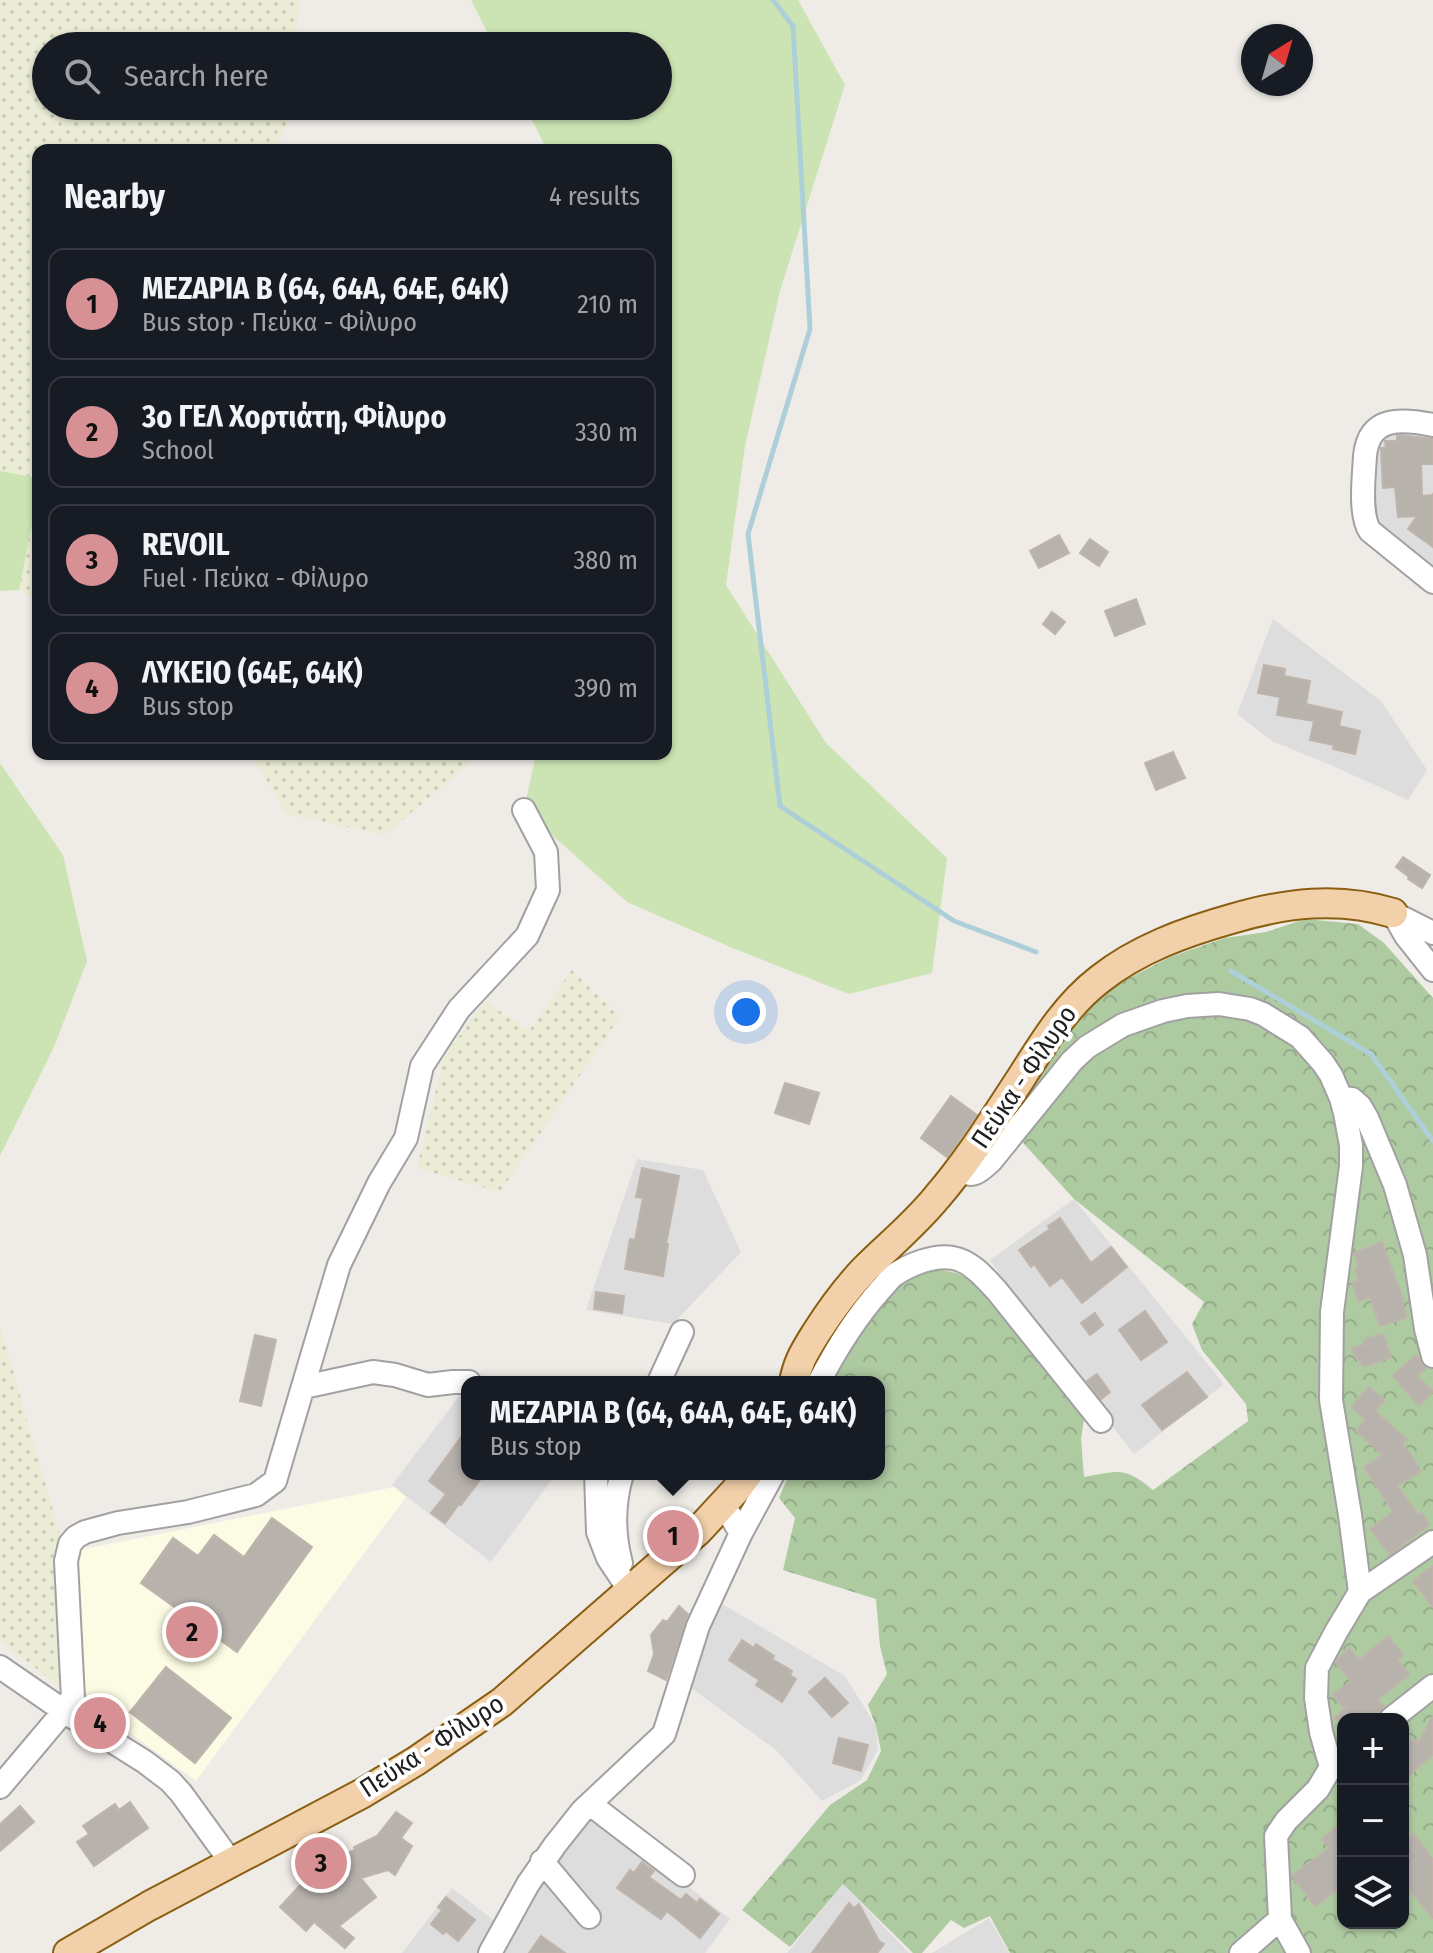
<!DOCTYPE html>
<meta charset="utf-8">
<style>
body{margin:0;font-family:"Fira Sans Condensed",sans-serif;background:#242831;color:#f1f3f6}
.controls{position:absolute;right:24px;bottom:24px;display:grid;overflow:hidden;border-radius:16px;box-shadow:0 2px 6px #0004}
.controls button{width:72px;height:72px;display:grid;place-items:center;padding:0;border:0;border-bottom:2px solid #363941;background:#171b24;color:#f1f3f6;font:40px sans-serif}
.compass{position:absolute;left:1241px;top:24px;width:72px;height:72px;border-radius:50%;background:#171b24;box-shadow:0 2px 6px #0004;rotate:37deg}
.you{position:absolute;left:746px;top:1012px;width:28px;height:28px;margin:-20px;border:6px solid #fff;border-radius:50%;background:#1a73e8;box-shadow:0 0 0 12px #1a73e833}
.badge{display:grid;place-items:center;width:52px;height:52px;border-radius:50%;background:#d79093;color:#111;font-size:26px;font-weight:700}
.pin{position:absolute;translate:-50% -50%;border:4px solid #fff;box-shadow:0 2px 8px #0006}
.popup{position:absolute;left:461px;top:1376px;width:424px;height:104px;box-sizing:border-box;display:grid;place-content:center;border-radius:16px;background:#171b24;filter:drop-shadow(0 2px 6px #0005);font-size:26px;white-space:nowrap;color:#9ea1a6}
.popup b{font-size:30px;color:#f1f3f6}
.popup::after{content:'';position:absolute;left:50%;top:100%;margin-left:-16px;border:16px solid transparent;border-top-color:#171b24}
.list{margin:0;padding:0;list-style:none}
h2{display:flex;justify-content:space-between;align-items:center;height:104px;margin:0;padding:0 32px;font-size:34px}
h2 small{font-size:26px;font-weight:400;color:#9ea1a6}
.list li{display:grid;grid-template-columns:52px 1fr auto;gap:24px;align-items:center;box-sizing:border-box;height:112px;margin:0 16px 16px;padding:0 16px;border:2px solid #363941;border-radius:16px}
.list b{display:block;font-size:30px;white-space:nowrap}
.list p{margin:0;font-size:26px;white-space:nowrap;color:#9ea1a6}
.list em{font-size:26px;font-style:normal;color:#9ea1a6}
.icon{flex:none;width:44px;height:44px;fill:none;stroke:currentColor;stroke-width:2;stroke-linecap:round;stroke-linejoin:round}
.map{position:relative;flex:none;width:1433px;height:1953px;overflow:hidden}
.search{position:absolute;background:#171b24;box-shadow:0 2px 6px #0004;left:32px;top:32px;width:640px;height:88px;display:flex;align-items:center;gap:20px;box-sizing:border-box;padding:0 28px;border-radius:44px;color:#9ea1a6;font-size:30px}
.panel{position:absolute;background:#171b24;box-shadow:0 2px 6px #0004;left:32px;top:144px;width:640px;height:616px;border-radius:16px}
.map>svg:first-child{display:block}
.residential{fill:#dedddd}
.education{fill:#fcfbe4}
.farmland{fill:url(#farmland-dots)}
.grass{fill:#cce3b3}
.forest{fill:url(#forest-crowns);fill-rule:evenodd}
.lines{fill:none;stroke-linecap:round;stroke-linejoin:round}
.stream{stroke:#adcfd8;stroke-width:5}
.building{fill:#b8b2ad;stroke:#bfb4ab;stroke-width:2}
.minor-casing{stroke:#a1a1a1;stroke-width:26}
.major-casing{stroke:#8a5f11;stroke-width:32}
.minor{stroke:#fff;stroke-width:22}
.major{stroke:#f2d1aa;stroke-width:28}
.labels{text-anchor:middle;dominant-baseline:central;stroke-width:8;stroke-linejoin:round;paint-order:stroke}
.street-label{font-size:26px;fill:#202020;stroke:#fff}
</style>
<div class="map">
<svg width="1433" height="1953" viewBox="0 0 1433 1953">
<defs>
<pattern id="farmland-dots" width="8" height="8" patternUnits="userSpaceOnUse" patternTransform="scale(2)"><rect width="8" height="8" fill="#eaecd5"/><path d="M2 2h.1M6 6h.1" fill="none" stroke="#c8cab7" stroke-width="1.8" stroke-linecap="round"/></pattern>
<pattern id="forest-crowns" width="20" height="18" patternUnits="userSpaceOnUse" patternTransform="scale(2)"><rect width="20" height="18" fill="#aecaa1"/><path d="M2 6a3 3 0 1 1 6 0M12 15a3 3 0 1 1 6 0" fill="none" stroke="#95ad8a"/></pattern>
</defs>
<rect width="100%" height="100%" fill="#efece7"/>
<!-- residential -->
<path class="residential" d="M1390,430l43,1v136l-55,-44 -2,-7 2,-75z
M1273,619l108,82 46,69 -19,30 -82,-37 -54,-22 -35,-27z
M637,1159l66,11 38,82 -68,72 -87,-14z
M1074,1199l150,185 -90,70 -85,-108 -59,-86z
M467,1386v88h89l-65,88 -99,-77z
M722,1604l123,72 31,50 2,24 -18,31 -38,20 -46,-51 -90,-66 7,-24z
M590,1810l140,109 -25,34h-303l50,-65 55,43z
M843,1884l66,69h-122z
M989,1918l20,35h-77z"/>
<!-- education -->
<path class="education" d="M394,1487l12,10 -210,284 -115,-84 -7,-146z"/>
<!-- farmland -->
<path class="farmland" d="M0,0h300l-5,46h-249v60h244l-2,14 -13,30h-237v328l-38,-7z
M38,494v109l-19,-13z
M251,754h229l-95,81 -98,-21z
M572,970l48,47 -120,175 -83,-24 27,-111 41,-56 44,30z
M0,1326l60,209v152l-60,-46z"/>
<!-- grass -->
<path class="grass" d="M471,0h327l47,85 -65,206 -35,155 -19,139 100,158 121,115 -15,115 -83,21 -114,-45 -108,-47 -103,-92 12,-56h130v-604h-119l-22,-44h133v-60h-164z
M0,471l38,7v16l-19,96 -19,1z
M0,763l63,92 24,106 -33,86 -54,109z"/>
<!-- forest -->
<path class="forest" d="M1305,919l53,5 26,19 49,55v955h-423l-20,-37 -26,12 -13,-8 -29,33h-9l-70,-69 -53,63 -48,-37 88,-105 37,-25 14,-29 -5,-25 -8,-21 19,-31 -7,-28 -4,-47 -93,-29 12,-52 -16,-20 10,-24h90v-92h-47l20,-39 50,-63 32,-12 22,5 21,9 55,73 52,64 -3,20 3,38c35,-6 40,-11 69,13l95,-69 -2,-17 -44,-54 -10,-26 12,-22 -130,-103 -68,-75 70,-104 40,-35 54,-28 55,-19 41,-6zM1343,1719h60v204h-60z"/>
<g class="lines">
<!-- stream -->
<path class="stream" d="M773,0l20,26 17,303 -62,205 32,272 174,115 82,31
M1231,971l140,83 62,87"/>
</g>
<!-- building -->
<path class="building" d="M1400,435l33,4v25h-12l1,32 9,-1v2l2,-3v53l-25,-18 9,-13 -19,1 -3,-30 -12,1 -2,-40h5l-1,-7h12v-5z
M1059,535l10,18 -30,15 -9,-17z
M1090,539l18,13 -9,14 -19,-13z
M1136,599l9,25 -30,12 -10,-25z
M1052,612l13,10 -10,12 -12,-10z
M1264,665l21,4 -1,7 26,5 -4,23 36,8 -3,14 21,5 -5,23 -22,-5 1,-4 -24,-5 4,-19 -37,-6 3,-18 -22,-4z
M1173,752l12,26 -29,12 -11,-27z
M1403,857l27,18 -8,13 -14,-9 1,-2 -13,-10z
M785,1083l34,10 -10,31 -34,-11z
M951,1096l26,19 -30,42 -26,-19z
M642,1168l37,8 -13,68h2l-5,32 -38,-7 5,-30 5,1 8,-42 -7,-1z
M1060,1218l31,45 20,-16 16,20 -45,36 -20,-26 -12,9 -16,-22 -3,3 -12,-17 31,-21 -2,-3z
M1382,1242l22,60h-2l5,15 -27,9 -10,-29 -11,4 -7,-18 7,-2 -4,-12 4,-2 -5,-14z
M596,1292l28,4 -2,17 -28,-4z
M1145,1311l22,31 -26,18 -22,-30z
M1095,1313l8,12 -13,10 -9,-12z
M1383,1334l8,23 -27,9 -9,-9 -3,-9 13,-4 -1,-4z
M255,1335l21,5 -15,66 -21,-5z
M1416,1355l10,13 -9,8 16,15 -14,15 -26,-30z
M1187,1372l20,25 -45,33 -20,-25z
M1097,1374l13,18 -9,7 -14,-18z
M1369,1387l15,13 -9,11 32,29 -5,2 19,29 -24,15 21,29 3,-2 9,11 -40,30 -20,-25 23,-17 -29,-45 19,-12 -27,-24 10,-11 -15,-13z
M467,1429v45h5l8,6 -19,25 -2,-1 -14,19 -14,-10 15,-19 -17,-13z
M272,1518l40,29 -75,105 -96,-69 32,-45 25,18 16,-21 30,22z
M1433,1566v41l-20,-26z
M679,1606l9,8 -22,66 -18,-9 6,-17 -3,-19 12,-15 4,2z
M1388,1636l15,19 -6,4 12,15 -31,25 6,8 -13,12h-38l12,-10 -12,-14 18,-14 -15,-18 2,-4 11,-11 10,12z
M742,1640l12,8 2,-4 18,12 -2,3 20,12 -2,4 6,4 -14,23 -26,-17 3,-5 -30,-20z
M166,1667l65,51 -36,45 -65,-51z
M825,1678l23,25 -16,14 -23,-25z
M1433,1716v38l-30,27v-33l10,-9 5,5z
M839,1738l29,7 -7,26 -28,-8z
M130,1802l18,26 -54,38 -17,-24 12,-8 -6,-8 32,-22 4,6z
M20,1806l14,16 -34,29v-27z
M396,1812l16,11 -11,15 11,8 -17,29 -7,-5 -27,8 15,19 -37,29 15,12 -9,10 -31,-26 -8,9 -26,-24 35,-38 -5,-9 19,-11 5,9 21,-8 -1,-3 23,-11z
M1343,1822v63l-28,21 -23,-30 37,-28 -7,-9z
M1414,1834l19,26v58l-30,-36v-40z
M642,1862l12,9 -5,6 32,23 5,-6 11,9 3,-4 19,15 -19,24 -33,-27 -6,8 -44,-31 13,-18 4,3z
M446,1897l29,23 -17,21 -12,-10 -3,3 -12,-10 11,-14 -4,-3z
M849,1903l5,5 5,-4 20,37 5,3 -7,9h-65z
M541,1936l24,17h-36z"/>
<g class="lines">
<!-- minor casing -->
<g class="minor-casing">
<path id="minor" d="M1433,425c-30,-6 -64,-10 -68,31 -1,20 -6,59 5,75l63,51
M1393,913l13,23 27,34
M1393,913l40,20
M1341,1098l11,1 8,7 7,12 28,67 20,70 11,74 7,27
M960,1170c13,9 20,1 31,-9l81,-100 15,-14 36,-22 40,-14 24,-5 32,-2 31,5 13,5 37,23 23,26 8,12 10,23 4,15 6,32v21l-19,146 -1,88 19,115 10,77 -24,40 -19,36 -1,30 5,34 10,35 -13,22 -32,32 -10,15 4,83 19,34
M659,1382l23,-50
M819,1382c17,-33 37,-65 62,-93 4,-4 8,-10 13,-14 15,-10 40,-21 59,-17 18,3 32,20 44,33l104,130
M304,1387l69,-15 22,3 33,10 25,-3h16
M596,1474l2,58 10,26 22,33
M741,1533l32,-59
M621,1563c-8,-30 -8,-59 1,-89
M1360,1592l73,-50
M0,1667l64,44 81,51 25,19 11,12 50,69
M74,1718l-8,-157 4,-17 6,-7 9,-5 33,-9 70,-11 68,-17 19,-14 64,-216 40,-82 27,-45 16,-72 37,-57 68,-73 21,-46 -2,-38 -22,-42
M1391,1719l42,-33
M0,1787l64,-76 6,-10
M590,1804l93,71
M542,1861l47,56
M490,1953l38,-69 27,-39 27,-34 82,-77 34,-108 43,-93 -18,-29
M1241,1953l39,-34"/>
</g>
<!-- major casing -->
<g class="major-casing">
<path id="major" d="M794,1382c4,-21 11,-31 22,-49 14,-22 30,-44 48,-63 24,-24 51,-46 73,-73 32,-37 57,-78 84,-119 23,-36 44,-72 79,-99 38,-30 85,-47 131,-60 54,-16 107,-23 162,-6
M68,1953l81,-47 214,-113 53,-32 86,-59 196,-171 37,-40 13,-17"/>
</g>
<!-- minor -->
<use href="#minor" class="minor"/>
<!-- major -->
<use href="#major" class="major"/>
</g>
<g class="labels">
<!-- street labels -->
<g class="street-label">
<text transform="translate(1024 1077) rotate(-56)">Πεύκα - Φίλυρο</text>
<text transform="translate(432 1746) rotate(-33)">Πεύκα - Φίλυρο</text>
</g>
</g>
</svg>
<div class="controls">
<button>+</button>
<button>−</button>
<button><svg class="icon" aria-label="layers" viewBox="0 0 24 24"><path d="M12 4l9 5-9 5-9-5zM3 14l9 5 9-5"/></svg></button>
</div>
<svg class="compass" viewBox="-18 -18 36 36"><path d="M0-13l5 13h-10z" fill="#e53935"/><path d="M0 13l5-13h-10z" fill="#9ea1a6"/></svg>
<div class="you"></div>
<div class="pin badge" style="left:673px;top:1536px">1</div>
<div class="popup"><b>ΜΕΖΑΡΙΑ B (64, 64Α, 64Ε, 64Κ)</b>Bus stop</div>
<div class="pin badge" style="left:192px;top:1632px">2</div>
<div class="pin badge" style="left:321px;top:1863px">3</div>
<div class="pin badge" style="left:100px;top:1723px">4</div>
<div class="search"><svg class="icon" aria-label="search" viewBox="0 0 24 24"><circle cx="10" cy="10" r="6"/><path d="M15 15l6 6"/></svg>Search here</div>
<section class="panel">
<h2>Nearby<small>4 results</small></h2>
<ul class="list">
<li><span class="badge">1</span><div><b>ΜΕΖΑΡΙΑ B (64, 64Α, 64Ε, 64Κ)</b><p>Bus stop · Πεύκα - Φίλυρο</p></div><em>210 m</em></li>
<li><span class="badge">2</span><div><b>3ο ΓΕΛ Χορτιάτη, Φίλυρο</b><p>School</p></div><em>330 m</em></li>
<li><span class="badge">3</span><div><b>REVOIL</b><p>Fuel · Πεύκα - Φίλυρο</p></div><em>380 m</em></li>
<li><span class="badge">4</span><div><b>ΛΥΚΕΙΟ (64Ε, 64Κ)</b><p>Bus stop</p></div><em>390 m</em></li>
</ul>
</section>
</div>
